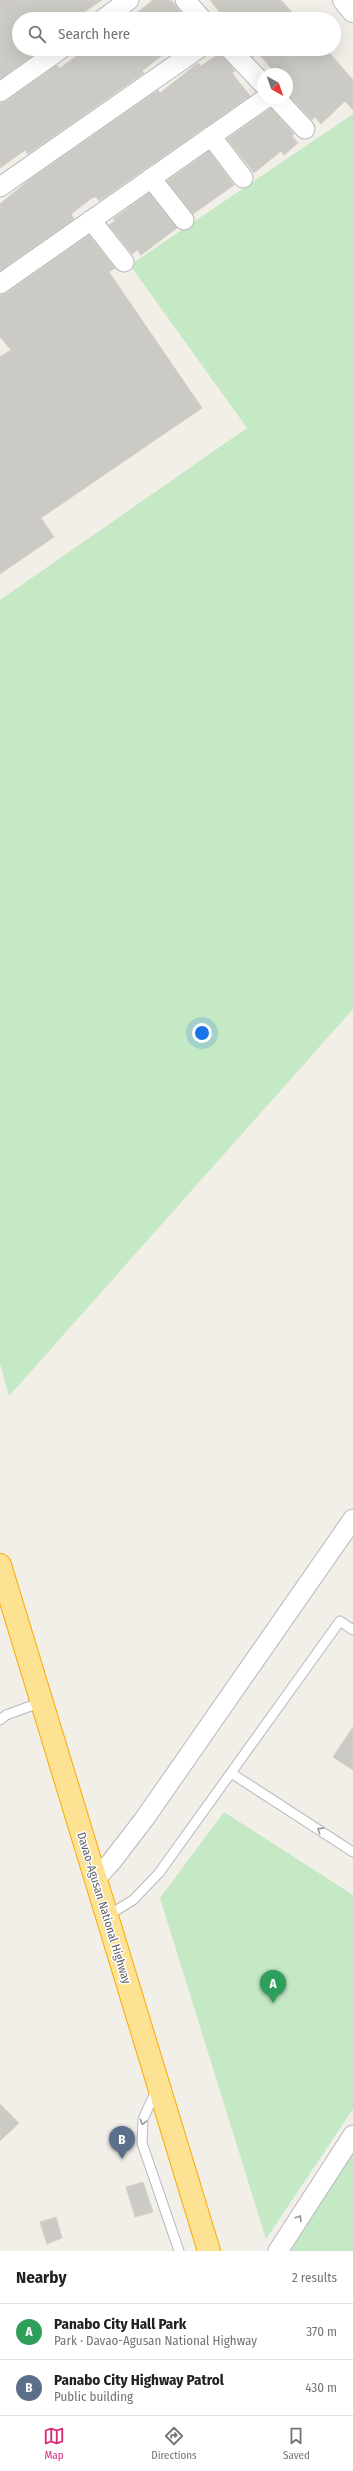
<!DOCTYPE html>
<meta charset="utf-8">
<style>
body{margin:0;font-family:"Fira Sans Condensed",sans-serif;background:#f2f2f2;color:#202124}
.compass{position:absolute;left:257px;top:68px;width:36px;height:36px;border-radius:50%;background:#fff;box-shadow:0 4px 16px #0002;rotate:140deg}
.you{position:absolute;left:202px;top:1033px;width:14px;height:14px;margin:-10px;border:3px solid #fff;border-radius:50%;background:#1a73e8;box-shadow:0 0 0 6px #1a73e833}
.badge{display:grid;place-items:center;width:26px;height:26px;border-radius:50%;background:#db2777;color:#fff;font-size:13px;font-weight:700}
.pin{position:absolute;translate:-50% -33px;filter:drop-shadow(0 1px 2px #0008)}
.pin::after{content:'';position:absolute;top:21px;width:14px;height:12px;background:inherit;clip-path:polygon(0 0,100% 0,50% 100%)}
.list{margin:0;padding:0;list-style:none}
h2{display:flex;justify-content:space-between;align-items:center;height:52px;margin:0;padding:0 16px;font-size:17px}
h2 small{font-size:13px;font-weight:400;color:#757577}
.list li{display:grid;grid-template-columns:26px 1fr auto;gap:12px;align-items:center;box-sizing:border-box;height:56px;padding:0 16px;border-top:1px solid #e0e0e0}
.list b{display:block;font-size:15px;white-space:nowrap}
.list p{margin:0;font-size:13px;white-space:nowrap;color:#757577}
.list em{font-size:13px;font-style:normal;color:#757577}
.icon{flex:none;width:22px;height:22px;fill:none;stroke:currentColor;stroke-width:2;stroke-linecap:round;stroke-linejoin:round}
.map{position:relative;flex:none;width:353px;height:2251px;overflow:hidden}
.search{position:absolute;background:#fff;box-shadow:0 4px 16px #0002;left:12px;right:12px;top:12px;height:44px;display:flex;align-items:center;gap:10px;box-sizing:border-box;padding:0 14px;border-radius:22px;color:#757577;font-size:15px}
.sheet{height:164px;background:#fff}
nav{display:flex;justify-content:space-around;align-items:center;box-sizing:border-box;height:56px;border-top:1px solid #e0e0e0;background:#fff;font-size:11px;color:#757577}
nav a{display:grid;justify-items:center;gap:2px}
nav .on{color:#db2777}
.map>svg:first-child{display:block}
.green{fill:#c5e8c5}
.building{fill:#cccac5;stroke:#d6d1c6}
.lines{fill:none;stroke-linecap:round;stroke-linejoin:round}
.lane-casing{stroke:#b5b8bc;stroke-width:11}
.street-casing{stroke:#b5b8bc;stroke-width:21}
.secondary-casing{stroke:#b6babf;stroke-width:24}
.highway-casing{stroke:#f9ab00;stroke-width:24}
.lane{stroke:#fff;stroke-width:9}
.street{stroke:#fff;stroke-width:19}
.secondary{stroke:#fff;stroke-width:22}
.highway{stroke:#fde293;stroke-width:22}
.oneway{stroke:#979a9d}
.labels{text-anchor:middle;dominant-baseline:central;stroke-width:3;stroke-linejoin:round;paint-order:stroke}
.street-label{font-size:12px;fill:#5f6368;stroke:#fff}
</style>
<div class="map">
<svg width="353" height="2251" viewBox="0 0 353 2251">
<rect width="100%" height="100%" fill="#f1efe8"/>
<!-- green -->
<path class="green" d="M353,114v895l-344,387 -9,-32v-764l247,-172 -117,-163z
M224,1812l129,83v214l-87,130 -106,-341z
M353,2151v100h-65z"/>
<!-- building -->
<path class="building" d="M0,0h102l-28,19h-55v30h23l-42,30z
M153,0h18l15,19h-57z
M210,0h71l17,19h-73z
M86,49h84l-28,22 2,2 -116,81 -3,-4 -25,18v-65l6,-2 51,-36 3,3z
M245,49h81l27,31v30l-8,-9 -24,23 -6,-7 -3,3 -25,-26 2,-4 -2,-3v-13h-11l-18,-21 -5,4z
M220,53l15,18 -3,2 18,23 -151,105 -3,-4 -4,1 -21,16 3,5 -74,52v-67l29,-24 129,-90 2,3 38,-30 3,3z
M271,108l23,26 -2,2 6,7 -14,12 -3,-4 -27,22 -27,-34z
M209,151l25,34 -41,29 -26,-33z
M149,193l28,35 -36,27 -4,-5 -5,4 -23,-29 6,-4 -2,-2z
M89,235l26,33 -6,4 93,136 -161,110 13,19 -54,37v-217l11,-7 -11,-13v-42l6,-2z
M353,1727v43l-20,-13z
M0,2104l19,19 -19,18z
M143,2182l10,30 -18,5 -9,-30z
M56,2217l6,21 -15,6 -7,-22z"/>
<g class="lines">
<!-- lane casing -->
<g class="lane-casing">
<path id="lane" d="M0,1720l6,-5 36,-13
M231,1773l122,79
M107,1916l26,-16 26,-27 181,-252 13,9
M157,2089l-14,30 -1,24 37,108"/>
</g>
<!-- street casing -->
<g class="street-casing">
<path id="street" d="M185,0l17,19
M103,19l26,-19
M230,49l33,35
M0,92l61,-43
M276,98l29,31
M211,136l32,42
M151,178l33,42
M0,187l198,-138
M91,220l33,42
M0,284l266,-186
M95,1880l17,-19 33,-43 208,-299
M278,2251l75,-116"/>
</g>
<!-- secondary casing -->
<g class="secondary-casing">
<path id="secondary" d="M344,0l9,11"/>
</g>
<!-- highway casing -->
<g class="highway-casing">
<path id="highway" d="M0,1565l209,686"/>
</g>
<!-- lane -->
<use href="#lane" class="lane"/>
<!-- street -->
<use href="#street" class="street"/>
<!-- secondary -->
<use href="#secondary" class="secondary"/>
<!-- highway -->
<use href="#highway" class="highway"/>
</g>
<!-- one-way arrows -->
<defs><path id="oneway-chevron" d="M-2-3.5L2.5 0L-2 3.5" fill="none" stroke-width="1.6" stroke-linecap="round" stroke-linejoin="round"/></defs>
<g class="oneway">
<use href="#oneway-chevron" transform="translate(320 1830) rotate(-147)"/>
<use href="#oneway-chevron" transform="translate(143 2122) rotate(105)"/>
<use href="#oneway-chevron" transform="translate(299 2218) rotate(-57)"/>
</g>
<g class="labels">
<!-- street labels -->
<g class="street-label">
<text transform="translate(104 1908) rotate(73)">Davao-Agusan National Highway</text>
</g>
</g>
</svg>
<svg class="compass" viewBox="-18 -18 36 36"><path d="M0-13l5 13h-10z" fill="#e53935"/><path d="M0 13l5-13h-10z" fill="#757577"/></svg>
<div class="you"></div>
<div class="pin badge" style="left:273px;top:2003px;background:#2e9e5b">A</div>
<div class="pin badge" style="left:122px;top:2159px;background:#5c6f8a">B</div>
<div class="search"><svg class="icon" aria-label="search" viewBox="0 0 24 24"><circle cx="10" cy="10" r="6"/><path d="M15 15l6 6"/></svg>Search here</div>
</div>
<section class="sheet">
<h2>Nearby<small>2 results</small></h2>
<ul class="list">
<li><span class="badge" style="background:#2e9e5b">A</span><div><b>Panabo City Hall Park</b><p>Park · Davao-Agusan National Highway</p></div><em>370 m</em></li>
<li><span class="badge" style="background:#5c6f8a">B</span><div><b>Panabo City Highway Patrol</b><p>Public building</p></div><em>430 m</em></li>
</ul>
</section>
<nav>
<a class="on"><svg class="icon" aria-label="map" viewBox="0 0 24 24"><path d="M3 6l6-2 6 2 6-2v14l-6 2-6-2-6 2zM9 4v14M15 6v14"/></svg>Map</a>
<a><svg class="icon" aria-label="directions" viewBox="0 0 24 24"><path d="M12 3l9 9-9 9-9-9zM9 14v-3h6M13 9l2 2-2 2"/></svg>Directions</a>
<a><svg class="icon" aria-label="saved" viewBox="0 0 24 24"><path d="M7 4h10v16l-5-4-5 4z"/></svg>Saved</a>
</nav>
